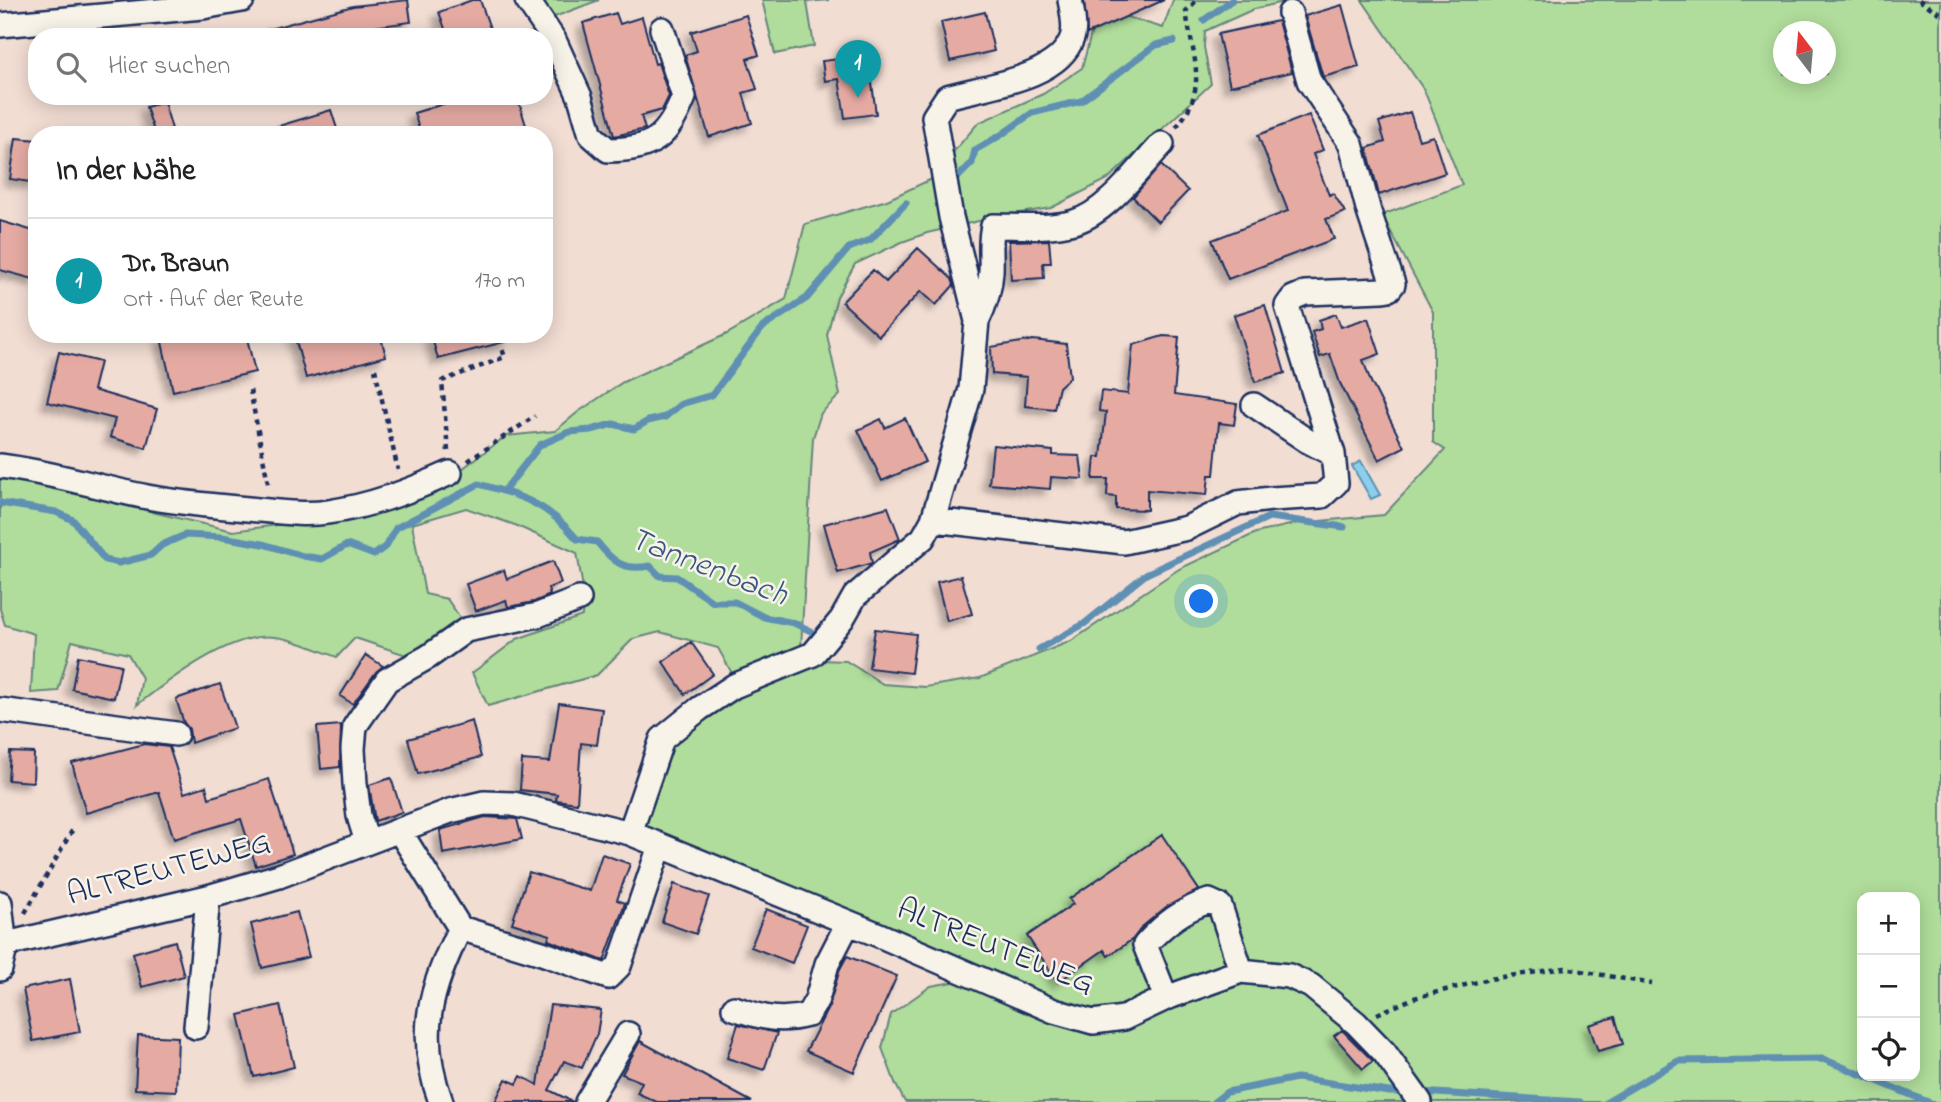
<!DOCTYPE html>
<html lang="de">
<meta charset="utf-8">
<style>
body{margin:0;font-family:"Indie Flower",sans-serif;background:#f2f2f2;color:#222}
.controls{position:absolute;right:21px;bottom:21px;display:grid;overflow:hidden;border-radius:14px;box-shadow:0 4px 18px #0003}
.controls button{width:63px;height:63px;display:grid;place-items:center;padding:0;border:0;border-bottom:2px solid #e0e0e0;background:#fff;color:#222;font:35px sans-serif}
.compass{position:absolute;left:1773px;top:21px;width:63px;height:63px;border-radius:50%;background:#fff;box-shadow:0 4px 18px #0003;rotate:344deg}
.you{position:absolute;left:1202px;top:602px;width:24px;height:24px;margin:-18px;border:5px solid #fff;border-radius:50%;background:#1a73e8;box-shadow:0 0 0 10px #1a73e833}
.badge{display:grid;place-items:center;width:46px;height:46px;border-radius:50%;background:#1f6fb2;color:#fff;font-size:23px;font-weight:700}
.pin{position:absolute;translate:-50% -58px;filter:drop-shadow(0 2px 4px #0008)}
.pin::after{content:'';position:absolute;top:37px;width:24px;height:21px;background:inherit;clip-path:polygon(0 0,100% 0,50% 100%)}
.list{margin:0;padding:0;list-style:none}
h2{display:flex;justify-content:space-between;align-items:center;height:91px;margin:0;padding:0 28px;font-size:30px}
h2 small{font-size:23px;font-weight:400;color:#767676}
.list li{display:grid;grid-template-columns:46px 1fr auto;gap:21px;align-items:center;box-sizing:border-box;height:126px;padding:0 28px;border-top:2px solid #e0e0e0}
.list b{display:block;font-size:26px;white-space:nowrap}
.list p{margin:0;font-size:23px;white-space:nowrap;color:#767676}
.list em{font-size:23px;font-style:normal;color:#767676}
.icon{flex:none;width:38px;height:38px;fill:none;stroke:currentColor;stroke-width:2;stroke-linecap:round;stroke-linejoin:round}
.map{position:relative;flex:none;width:1941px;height:1102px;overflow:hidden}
.search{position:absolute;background:#fff;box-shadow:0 4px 18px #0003;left:28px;top:28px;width:525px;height:77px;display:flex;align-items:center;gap:18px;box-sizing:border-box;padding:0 24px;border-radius:28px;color:#767676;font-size:26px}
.panel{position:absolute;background:#fff;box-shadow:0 4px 18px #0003;left:28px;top:126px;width:525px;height:217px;border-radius:28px}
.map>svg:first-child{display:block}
.green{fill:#b0dd9b;stroke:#66867c;stroke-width:2;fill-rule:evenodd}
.water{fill:#8ad0ec;stroke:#5e90b3;stroke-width:2}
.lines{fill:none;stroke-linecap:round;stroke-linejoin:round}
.stream{stroke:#5e90b3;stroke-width:7}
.building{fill:#e5aba3;stroke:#1b2f5e;stroke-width:2;filter:url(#shadow)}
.minor-casing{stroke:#1b2f5e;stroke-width:28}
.path{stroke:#1b2f5e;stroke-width:4.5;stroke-dasharray:5 5;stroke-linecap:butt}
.minor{stroke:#f7f3e8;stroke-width:23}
.labels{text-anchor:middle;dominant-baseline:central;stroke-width:5;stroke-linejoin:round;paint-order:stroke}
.street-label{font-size:32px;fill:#1b2f5e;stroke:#f7f3e8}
.water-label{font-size:33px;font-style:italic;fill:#375782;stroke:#f7f3e8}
</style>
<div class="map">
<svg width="1941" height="1102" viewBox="0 0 1941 1102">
<defs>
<filter id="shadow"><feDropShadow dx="-6" dy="6" stdDeviation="3.5" flood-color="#0004"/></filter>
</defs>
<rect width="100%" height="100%" fill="#f2ddd3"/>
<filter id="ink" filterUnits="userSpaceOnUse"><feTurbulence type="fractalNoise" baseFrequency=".0143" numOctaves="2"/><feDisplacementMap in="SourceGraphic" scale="14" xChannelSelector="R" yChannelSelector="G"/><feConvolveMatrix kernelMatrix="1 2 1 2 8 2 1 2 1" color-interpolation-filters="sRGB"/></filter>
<g filter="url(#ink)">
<!-- green -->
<path class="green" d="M536,0h63l-50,19z
M762,0h67l-22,2 7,44 -39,8z
M1173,0h118l-37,9 -49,22 -1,16 7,37 -103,95 -57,29 -55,9 -69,16 -25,9 -47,22 -18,33 -10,38 13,60 -19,18 -8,25 -12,209 -67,30 -16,-29 -58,-16 -27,7 -36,36 -109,31 -16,-33 45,-34 65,-23 1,-28 -6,-35 -62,-28 -49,-17 -54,16 13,70 22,5 16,23 -57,33 -51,-17 -18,19c-20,-7 -42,-18 -62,-20 -42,-6 -106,43 -138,68l5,-27 -14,-24 -56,-13 -14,50 -27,2 3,-59 -29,-9 -5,-16v-137l59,-1 93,41 81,19 104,-14 106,-34 63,-47 49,-5 23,-19 45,-30 104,-48 59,-35 19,-75 82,-24 51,-24 17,-26 23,-27 65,-29 39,-26 16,-60 65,20z
M1362,0h579v1102h-1036l-9,-17 -14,-37 9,-34 40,-28 22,-4 4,-8 -315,-146 26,-79 74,-59 78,-30 26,1 37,23 42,3 55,-9 91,-37 108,-72 77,-36 42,-10 86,-8 61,-65 -12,-8v-130l-51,-97 80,-30 -38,-95zM1784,32h42v42h-42zM1862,897h53v179h-53z"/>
<!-- water -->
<path class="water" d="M1361,461l19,34 -9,4 -19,-33z"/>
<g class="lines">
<!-- stream -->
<path class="stream" d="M1204,20l28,-20
M954,181l18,-18 3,-13 26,-15 31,-22 49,-12 75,-56 18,-4
M504,491l36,-46 29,-13 22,-2 22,-6 21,5 14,-8 17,-4 16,-13 31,-9 51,-68 44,-29 42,-50 21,-8 36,-37
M0,503l56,9 17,8 32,40 14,3 32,-8 11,-10 23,-10 37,2 41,7 40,12 19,3 25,-14 27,10 12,-9 10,-18 83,-44c43,12 69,20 98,55l20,3c16,20 26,29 53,24l10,10 17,1 36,25h22l29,15 30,6 17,8
M1039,649l45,-25 62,-50 123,-57 75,10
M1865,1076l63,26
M1420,1092l160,10
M1214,1102l13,-10 70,-14 92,14h19
M1607,1102l71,-41 145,-2 39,16"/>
</g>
<!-- building -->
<path class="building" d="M408,0l3,22 -85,11 1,4h-60l-1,-7 87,-24z
M472,0h8l13,37h-45l-9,-25z
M1084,0h80l-77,34z
M1342,5l17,62 -36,10 -18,-61z
M985,12l9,39 -44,10 -9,-39z
M616,13l4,11 22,-7 13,47 3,-1 11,33 -7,14 -21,6 4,13 -31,7 -31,-113z
M746,15l13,40 -12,4 10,30 -14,4 9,30 -43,14 -24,-82 12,-4 -6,-19z
M1278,21l14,51 -62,14 -12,-52z
M847,58l2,13 21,-3 6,46 -31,4 -6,-39 -14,2 -3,-20z
M469,96h48l11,36 -11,3h-96l-7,-22z
M164,102l8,27 -17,5 -9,-27z
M331,110l8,25h-73v-5z
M1410,112l9,28 14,-4 12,37 -66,22 -12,-47 18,-6 -6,-20z
M1309,115l14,35 -10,4 16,41 4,-2 12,19 -19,7 8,20 -106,40 -16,-39 76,-29 -30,-76z
M16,138l21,2v43l-27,-4z
M1161,165l27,26 -30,31 -25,-25z
M0,221l37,11v48l-37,-10z
M1049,240l2,23h-8l1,15 -33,2 -2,-39z
M918,248l34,31 2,6 -18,20 -15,-14 -42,45 -37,-34 31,-32 13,12z
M1265,305l20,68 -30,9 -21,-67z
M1336,314l5,13 27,-9 12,36 -17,6 8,22 33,65 -25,13 -39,-77 -10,-29 -10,3 -8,-25 9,-3 -2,-9z
M176,334h70l9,38 -82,19 -12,-53z
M294,334h86l6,22 -80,22z
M431,334h77v7l-70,18z
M1163,336l16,1 -5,58 63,9 -3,21 -15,-2 -5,52h-5l-2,20 -60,-5v20l-31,-1v-12l-9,-1 1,-17h-15l2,-22h6l5,-45 -7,-1 2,-20 27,3 5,-49z
M1033,340l33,4 4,33 -11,10 -5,22 -29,-3 2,-29 -35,-3 -1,-27z
M59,352l41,10 -7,28 64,19 -11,39 -36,-11 5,-18 -68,-17z
M905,418l20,44 -43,19 -24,-51 23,-11 4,9z
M993,445l60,6v4l27,1 3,23 -32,-2 -1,12 -61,-5z
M888,507l12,32 -30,13 2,11 -34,10 -14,-49z
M553,561l8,22 -13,5 2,7 -16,7 -26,5 -2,-7 -30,11 -10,-27 38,-14 3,9z
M961,576l11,38 -25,7 -10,-39z
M875,629l41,5 -5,39 -42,-5z
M691,642l22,32 -28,20 -22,-32z
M366,655l17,11 -7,6 -23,32 -13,-8z
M78,656l43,9 -7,33 -42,-9z
M220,684l15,44 -44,15 -2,-14 -5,-6 -8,-24z
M559,703l43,6 -5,36 -16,-2 -4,60 -21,-3 1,-6 -37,-4 2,-30 28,2z
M472,721l9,36 -63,17 -10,-35z
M341,725l-1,42 -19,2 -4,-42z
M144,744l25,3 15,46 22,-7 3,12 60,-19 24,75 -37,12 -15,-47 -67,20 -15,-47 -73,21 -14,-50z
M10,752l24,1 -1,29 -25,-2z
M391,778l11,34 -27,9 -6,-36z
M485,817l32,2 5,20 -79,15 -3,-24z
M1162,835l37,55 -33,17 -24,20 -9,12 -25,17 -4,-6 -46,32 -31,-46 46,-32 -4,-5z
M602,854l28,10 -13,36 8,3 -21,58 -56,-21 2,-5 -38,-12 17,-51 61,19z
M674,884l35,12 -13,38 -34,-12z
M766,909l41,16 -15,38 -41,-16z
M297,912l12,45 -47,11 -11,-44z
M175,941l9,35 -42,11 -9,-34z
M847,956l50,20 -43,96 -48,-21 23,-45 11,-37z
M70,979l10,53 -47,9 -10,-52z
M280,1005l14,62 -40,10 -15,-62z
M550,1005l51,5 -4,24 -15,34 -18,-7 -15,29 24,12h-78l11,-23 11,5 4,-8 17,9z
M1615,1017l8,27 -25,7 -9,-26z
M738,1024l39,9 -13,37 -37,-12z
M1342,1030l31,31 -10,8 -29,-33z
M138,1035l40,2 -2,54 -41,-2z
M640,1041l112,61h-95l-20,-9 5,-11 -20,-8z"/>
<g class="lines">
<!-- minor casing -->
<g class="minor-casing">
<path id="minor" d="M527,0l27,40 26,57 11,38 17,15c46,-1 59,-12 76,-53l-22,-68
M0,25l203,-18 39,-7
M977,321c8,-16 13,-31 14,-49 1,-16 -2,-30 2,-46 26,0 56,3 81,-4 33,-9 65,-54 88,-78
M1254,405l52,35 27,14
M0,466c50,6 97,21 147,31 33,6 67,9 101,12 25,2 55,7 80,3 43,-6 82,-21 122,-39
M933,520l191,22 63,-14 51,-25 33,-4 51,-3 14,-13 -3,-29 -46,-148 6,-8 12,-5 78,-3 6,-1 4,-5 -24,-72 -18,-68 -42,-63 -19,-68
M0,710l176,24
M399,830l61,98c-30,62 -44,106 -19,174
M630,833l32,-94 37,-30 35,-23 79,-32 29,-35 13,-23 68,-58 10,-18 38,-131 6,-68 -26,-104 -17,-100 13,-20c37,-11 111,-18 125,-59 4,-10 0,-27 -2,-38
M367,842l-8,-26 -4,-32 -2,-35 2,-23 32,-46 41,-23 38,-27 72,-15 41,-16
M0,903l5,45
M460,928l82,25 66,24 11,-11 41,-120
M0,969l5,-21 10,-6 193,-45 71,-21 171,-65 34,-8 29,1 117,29 249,102 175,76 39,11 31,-4 42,-20 75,-27 48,5 22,10 45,37 28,29 36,50
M1166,998l-21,-53c19,-21 37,-35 64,-44l11,5 21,65
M734,1008c27,9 45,15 74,7l9,-16 10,-35 21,-41
M196,1027l12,-130
M587,1102l41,-68"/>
</g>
<!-- path -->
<path class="path" d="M1919,0l22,14
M1176,127c34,-38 16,-72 10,-116l11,-11
M375,369l23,101
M250,390l19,98
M448,451l-6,-70 63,-24 -3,-8
M468,461l67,-45
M25,913l48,-84
M1377,1014l37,-16 75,-19 76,-11 87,16"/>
<!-- minor -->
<use href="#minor" class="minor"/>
</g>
</g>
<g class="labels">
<!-- street labels -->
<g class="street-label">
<text transform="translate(169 870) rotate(-15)">ALTREUTEWEG</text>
<text transform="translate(995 948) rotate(22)">ALTREUTEWEG</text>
</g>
<!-- water labels -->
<g class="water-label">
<text transform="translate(708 568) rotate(21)">Tannenbach</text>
</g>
</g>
</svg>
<div class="controls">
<button>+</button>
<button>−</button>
<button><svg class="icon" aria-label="locate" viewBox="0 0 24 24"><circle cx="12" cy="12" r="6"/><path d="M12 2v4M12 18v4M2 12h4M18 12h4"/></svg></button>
</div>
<svg class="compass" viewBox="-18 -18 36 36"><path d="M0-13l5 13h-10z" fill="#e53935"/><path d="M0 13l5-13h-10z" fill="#767676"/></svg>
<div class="you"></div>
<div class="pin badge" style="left:858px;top:98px;background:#0f9aa8">1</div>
<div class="search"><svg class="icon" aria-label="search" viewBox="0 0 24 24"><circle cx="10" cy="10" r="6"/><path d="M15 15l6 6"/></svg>Hier suchen</div>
<section class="panel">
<h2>In der Nähe<small></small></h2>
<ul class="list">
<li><span class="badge" style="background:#0f9aa8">1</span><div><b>Dr. Braun</b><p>Ort · Auf der Reute</p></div><em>170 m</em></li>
</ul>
</section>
</div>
